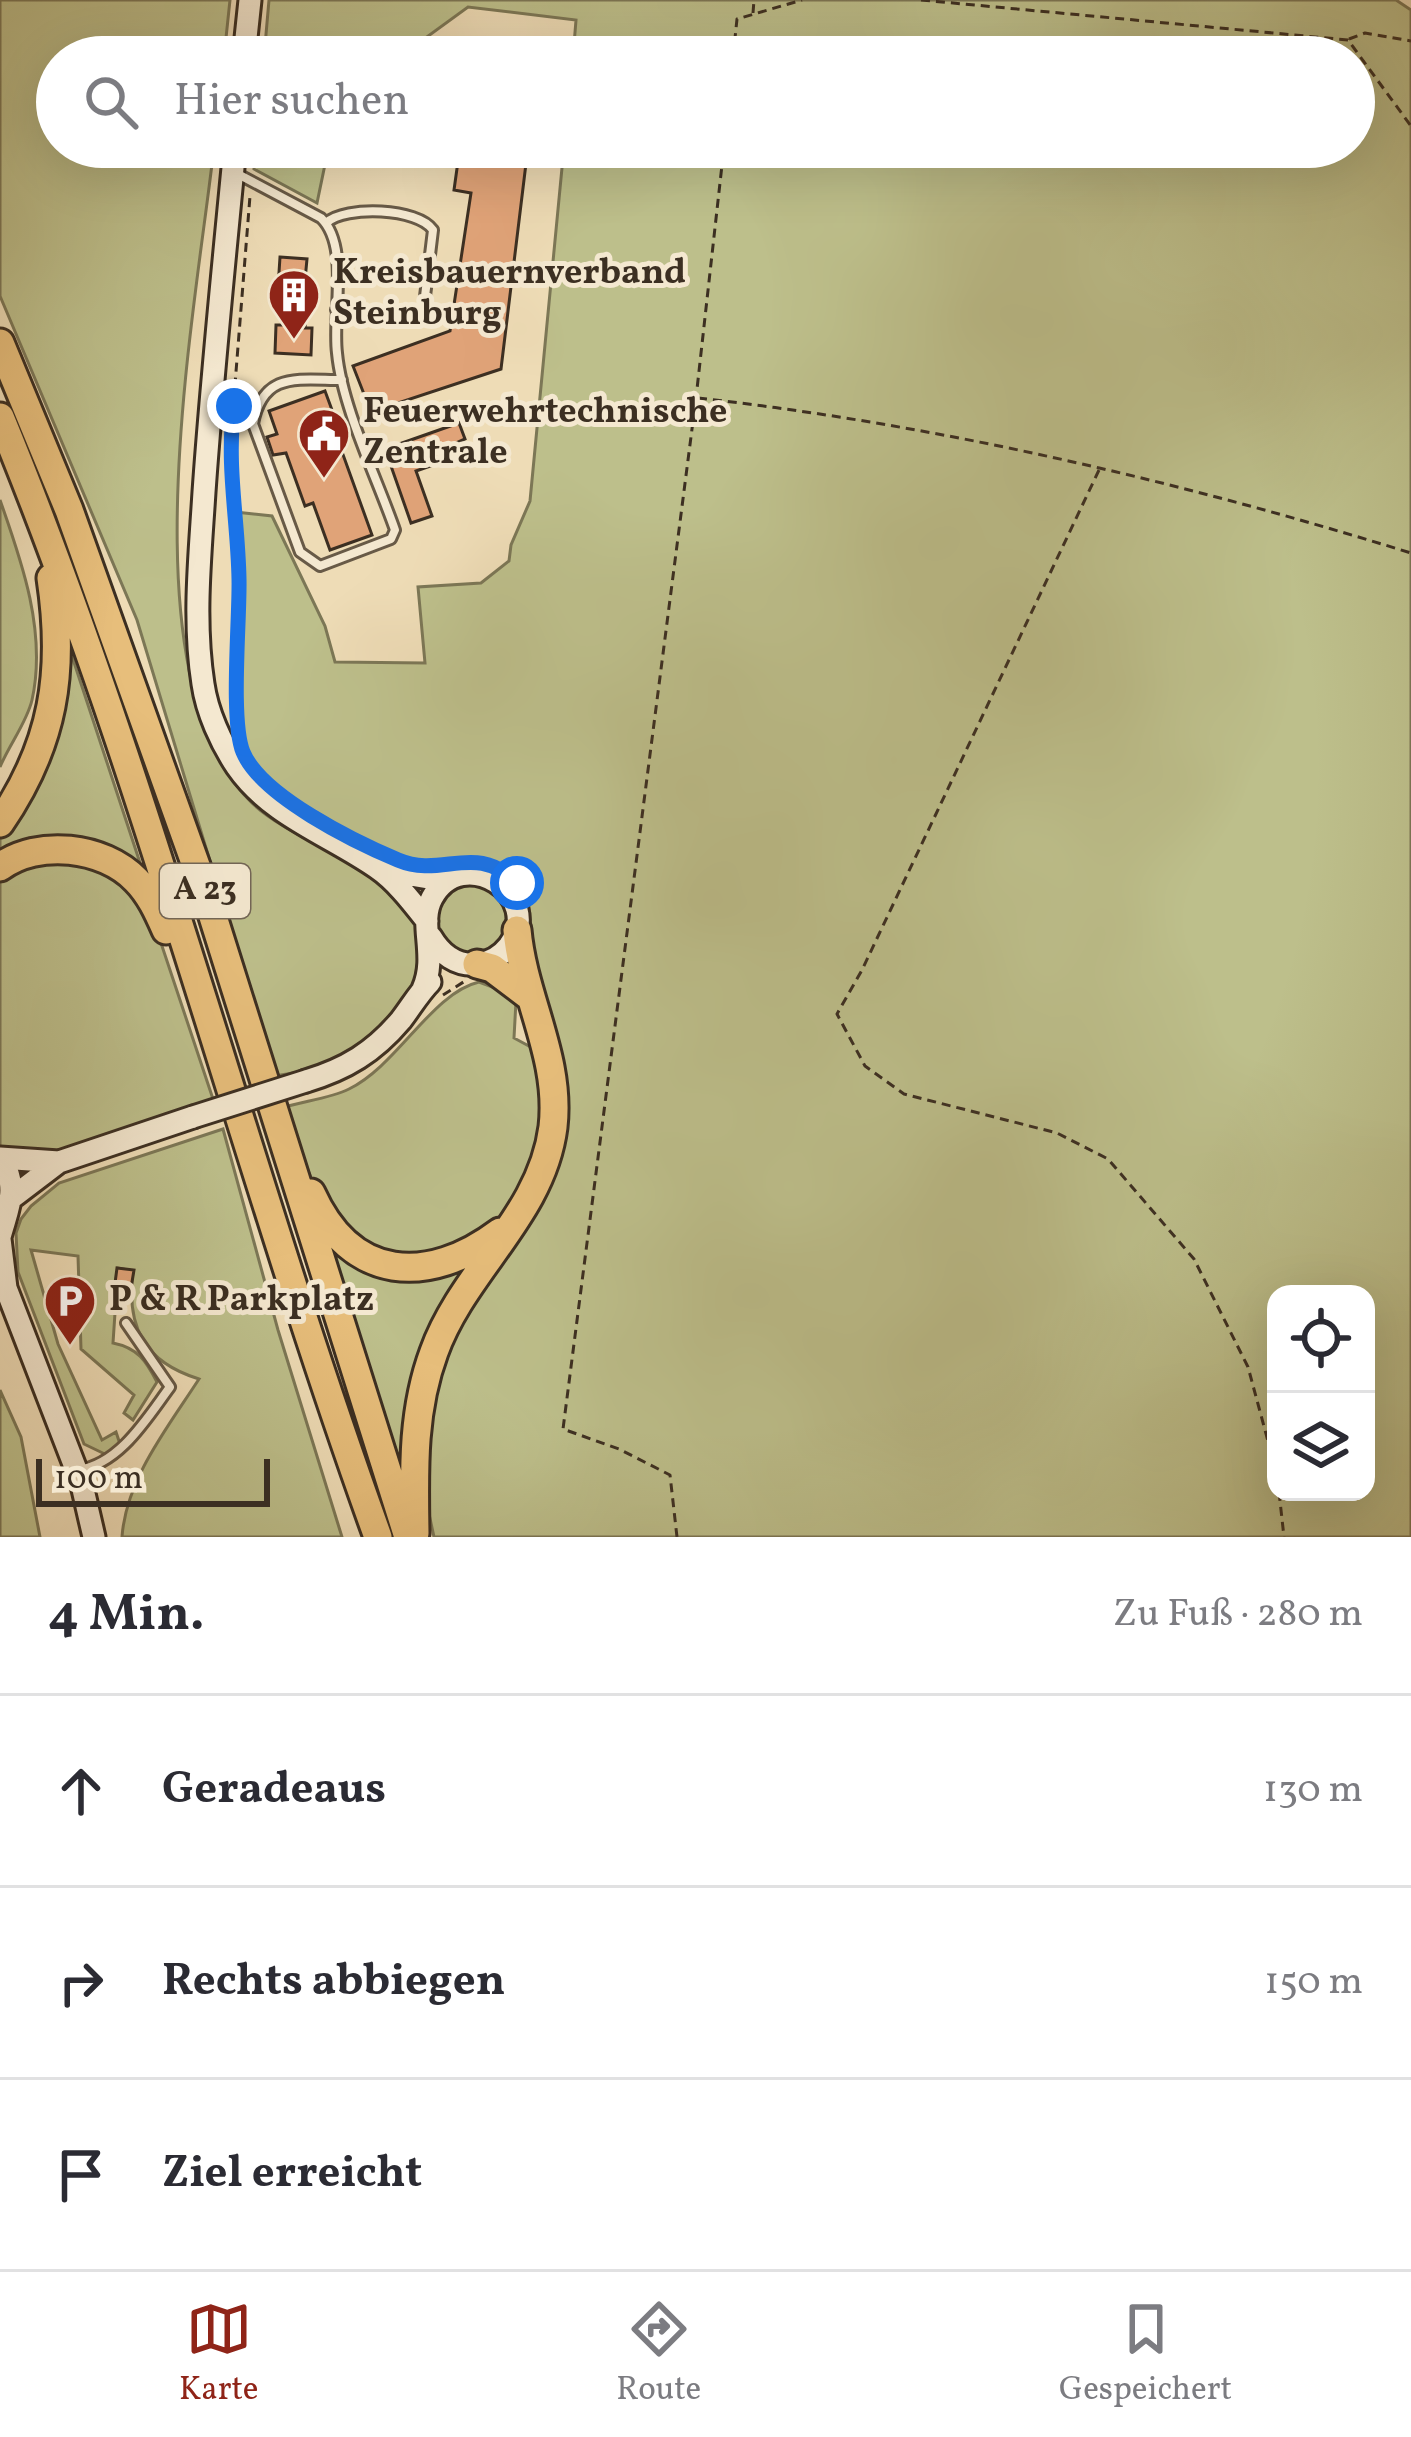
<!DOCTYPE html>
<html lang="de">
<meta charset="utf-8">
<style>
body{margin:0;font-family:Vollkorn,serif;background:#f7f7f7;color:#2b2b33}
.controls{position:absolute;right:36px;bottom:36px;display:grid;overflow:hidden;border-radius:24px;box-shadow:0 12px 48px #0002}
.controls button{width:108px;height:108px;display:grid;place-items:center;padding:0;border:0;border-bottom:3px solid #e1e1e2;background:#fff;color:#2b2b33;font:60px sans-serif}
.scale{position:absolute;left:36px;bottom:30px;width:234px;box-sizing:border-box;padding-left:12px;border:6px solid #3c2f22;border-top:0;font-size:33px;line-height:42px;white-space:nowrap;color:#3c2f22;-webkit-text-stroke:9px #f4e8d0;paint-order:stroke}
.stop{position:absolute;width:36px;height:36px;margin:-27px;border:9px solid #1a73e8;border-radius:50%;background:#fff}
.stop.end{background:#1a73e8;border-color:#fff;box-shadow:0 3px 12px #0008}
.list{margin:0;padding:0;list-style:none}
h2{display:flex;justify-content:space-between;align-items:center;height:156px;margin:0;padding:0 48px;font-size:51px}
h2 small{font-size:39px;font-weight:400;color:#7c7c81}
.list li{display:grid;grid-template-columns:78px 1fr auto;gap:36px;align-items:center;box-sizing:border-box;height:192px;padding:0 48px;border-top:3px solid #e1e1e2}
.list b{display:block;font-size:45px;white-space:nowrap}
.list em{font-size:39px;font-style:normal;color:#7c7c81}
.icon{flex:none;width:66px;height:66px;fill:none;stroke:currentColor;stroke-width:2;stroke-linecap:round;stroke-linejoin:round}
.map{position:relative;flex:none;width:1411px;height:1537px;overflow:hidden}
.search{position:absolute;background:#fff;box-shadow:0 12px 48px #0002;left:36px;right:36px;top:36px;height:132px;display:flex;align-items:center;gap:30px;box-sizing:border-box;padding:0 42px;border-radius:66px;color:#7c7c81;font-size:45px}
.sheet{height:732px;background:#fff}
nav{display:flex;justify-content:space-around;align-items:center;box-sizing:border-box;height:168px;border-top:3px solid #e1e1e2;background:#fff;font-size:33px;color:#7c7c81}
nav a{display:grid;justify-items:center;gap:6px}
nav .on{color:#8f2418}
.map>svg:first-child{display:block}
.green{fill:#bdbf8b;stroke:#7c7756;stroke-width:3;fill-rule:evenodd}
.building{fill:#e0a378;stroke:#3c2f22;stroke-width:3}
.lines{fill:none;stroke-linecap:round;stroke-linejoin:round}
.lane-casing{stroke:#685a47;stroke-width:14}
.secondary-casing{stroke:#3c2f22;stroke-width:27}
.highway-casing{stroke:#3c2f22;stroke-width:33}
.path{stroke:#3c2f22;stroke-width:3;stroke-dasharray:9 6;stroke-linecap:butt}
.lane{stroke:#f4e8d0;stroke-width:8}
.secondary{stroke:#f4e8d0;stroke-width:21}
.highway{stroke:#e7be7b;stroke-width:27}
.secondary-bridge-casing{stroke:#3c2f22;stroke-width:27;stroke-linecap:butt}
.secondary-bridge{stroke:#f4e8d0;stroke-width:21}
.route{stroke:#1a73e8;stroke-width:15}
.labels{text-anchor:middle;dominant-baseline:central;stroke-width:10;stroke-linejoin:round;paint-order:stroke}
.shield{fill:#f4e8d0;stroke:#736656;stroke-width:3}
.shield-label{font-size:33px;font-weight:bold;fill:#3c2f22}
.poi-label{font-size:36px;font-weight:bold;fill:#3c2f22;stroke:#f4e8d0;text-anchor:start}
</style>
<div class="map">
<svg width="1411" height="1537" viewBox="0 0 1411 1537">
<rect width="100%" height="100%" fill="#eedcb6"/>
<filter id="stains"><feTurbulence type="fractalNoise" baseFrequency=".00167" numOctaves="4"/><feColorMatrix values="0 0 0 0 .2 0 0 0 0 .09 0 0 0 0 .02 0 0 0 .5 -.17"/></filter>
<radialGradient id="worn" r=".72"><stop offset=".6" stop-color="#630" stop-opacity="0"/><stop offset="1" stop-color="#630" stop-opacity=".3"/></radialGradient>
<!-- green -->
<path class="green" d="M0,0h230l-6,57h-167v90h157c-18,163 -91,531 38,656 46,44 161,72 173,139 7,40 -53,104 -87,120 -18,8 -43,10 -63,14l-138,-456 -137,-324z
M269,0h1127l15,10v1527h-977l-11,-51 -1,-64 23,-76 108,-183 -25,-267 -12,-19 -17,-13 -38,-5 -33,6 -53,-18 -97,-57 -23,-25 -12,-18 -8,-235 37,4 53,110 10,36 90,1 -7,-76 63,-4 28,-22 2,-16 19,-44 34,-354h790v-90h-781l3,-37 -108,-13 -55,40 -1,10h-148zM1276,1294h90v198h-90z
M256,147h149l-1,17 -76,-14 -11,53 -63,-34z
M0,500c22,62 47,133 32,200 -5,22 -23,45 -32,67z
M66,638l79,240 -31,-25 -114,7v-22l47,-81z
M28,859l77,8 44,40 65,195 -163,51 -51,-3v-275z
M436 919a35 35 0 1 1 70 0a35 35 0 1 1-70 0Z
M479,982l16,6 7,-5 14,18 -2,37 24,13c2,36 10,76 -4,110 -31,76 -104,128 -181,76 -35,-24 -55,-92 -68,-130 20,-6 46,-9 64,-18 49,-24 83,-96 130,-107z
M223,1129l55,201 64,207h-220c4,-58 46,-110 77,-158 -55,-17 -73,-52 -66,-108l-15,-3 -5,75c25,5 33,18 44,39l-24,38 -9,-7 10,-18 -53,-46 -3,-93 -47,-6 27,94 44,96 14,-8 4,12 -11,12 -25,-12 -66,-172 -2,-39 5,-14 10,-13 28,-23z
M335,1242l27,18 120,-5 -28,45 -49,178 -77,-231z
M0,1390l21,47 19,100h-40z"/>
<!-- building -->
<path class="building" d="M460,147h68l-27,222 -130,43 -18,-46 97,-35 21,-138 -17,-3z
M280,257l27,2 -3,32 -26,-3z
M283,313l23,1 -1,14h7l-1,27 -36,-2 1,-28h7z
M325,391l17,46 -5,1 35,97 -42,15 -17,-47 -8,3 -19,-53 -13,2 -6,-18 10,-3 -8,-23z
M459,423l6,16 -7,3 4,13 -46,16 16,45 -21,7 -26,-74z
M117,1268l17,2 -5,30 -16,-2z"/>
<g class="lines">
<!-- lane casing -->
<g class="lane-casing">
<path id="lane" d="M234,172l87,46c29,28 11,97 16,135 5,54 40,125 58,177l-4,9 -71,27 -20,-14 -47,-128c10,-53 45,-44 89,-44
M326,223c20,-18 92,-15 107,7l-10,83 -9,6 -78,-9
M78,1470c42,-6 69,-52 92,-83l-44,-64"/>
</g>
<!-- secondary casing -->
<g class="secondary-casing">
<path id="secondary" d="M244,57l6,-57
M235,147c-11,115 -23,230 -31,345 -4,65 -11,128 -1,192 4,28 18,59 34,83 34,49 93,68 140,101 19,13 35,34 50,53
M381,870l65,11
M423,989c15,-34 -5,-65 9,-91 30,-56 114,-3 77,48 -8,10 -20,17 -32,18 -21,2 -36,-10 -46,-27
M306,1081c40,-12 68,-29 95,-61 10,-13 18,-27 29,-38
M0,1158c20,29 8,49 0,79
M0,1158l59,4
M13,1197l46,-35 134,-45
M0,1239l6,49 76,197 12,52"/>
</g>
<!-- highway casing -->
<g class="highway-casing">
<path id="highway" d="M0,343l69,167 135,378 204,649
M0,417c150,365 244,749 378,1120
M0,823c54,-79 65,-151 51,-245
M0,867c38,-28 103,-21 136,13 14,14 22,32 30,50
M477,964l15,4 37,28
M311,1193c40,89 117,93 189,39
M415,1533c-1,-62 -3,-122 19,-181 29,-81 108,-137 119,-225 8,-70 -30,-129 -36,-197"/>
</g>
<!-- path -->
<path class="path" d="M921,0l427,40 63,86
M753,13l1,-13
M1349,39l16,-6 46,8
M733,57l4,-38 65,-19
M698,398c242,27 481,83 713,155
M1099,470l-237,500 -25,44 28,52 39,28 153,39 51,26 86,100 54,108 28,104
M240,731l-1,-159 -9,-125 20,-251
M443,995l22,-14
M1279,1492l5,45
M677,1537l-7,-62 -51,-26 -56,-20 133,-1031 28,-251"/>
<!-- lane -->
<use href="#lane" class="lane"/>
<!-- secondary -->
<use href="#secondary" class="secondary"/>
<!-- highway -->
<use href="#highway" class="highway"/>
<!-- secondary-bridge casing -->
<g class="secondary-bridge-casing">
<path id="secondary-bridge" d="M193,1117l113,-36"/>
</g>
<!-- secondary-bridge -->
<use href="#secondary-bridge" class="secondary-bridge"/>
</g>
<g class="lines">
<!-- route -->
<path class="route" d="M234,406c-8,59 4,114 5,173 1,39 -9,141 4,173 18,44 112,90 155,108 45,19 77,-19 119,23"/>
</g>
<!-- icons -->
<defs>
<g id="building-pin" transform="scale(2.7)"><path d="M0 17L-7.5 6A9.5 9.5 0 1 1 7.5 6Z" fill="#8f2418" stroke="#f4e8d0"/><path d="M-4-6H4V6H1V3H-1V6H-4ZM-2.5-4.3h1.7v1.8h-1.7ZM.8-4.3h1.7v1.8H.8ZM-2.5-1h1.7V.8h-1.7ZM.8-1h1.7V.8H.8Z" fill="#fff"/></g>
<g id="civic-pin" transform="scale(2.7)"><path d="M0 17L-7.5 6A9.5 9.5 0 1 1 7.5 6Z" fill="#8f2418" stroke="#f4e8d0"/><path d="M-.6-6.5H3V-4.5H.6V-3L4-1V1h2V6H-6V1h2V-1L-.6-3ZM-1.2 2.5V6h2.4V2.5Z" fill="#fff"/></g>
<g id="parking-pin" transform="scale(2.7)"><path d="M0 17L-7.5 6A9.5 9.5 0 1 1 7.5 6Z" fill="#8f2418" stroke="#f4e8d0"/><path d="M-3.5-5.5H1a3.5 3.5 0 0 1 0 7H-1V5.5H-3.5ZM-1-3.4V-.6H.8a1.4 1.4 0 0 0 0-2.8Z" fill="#fff"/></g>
</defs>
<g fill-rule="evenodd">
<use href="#building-pin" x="294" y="295"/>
<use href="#civic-pin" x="324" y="434"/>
<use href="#parking-pin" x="70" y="1301"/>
</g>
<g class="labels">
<!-- shield labels -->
<rect class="shield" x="160" y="864" width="90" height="54" rx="9"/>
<g class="shield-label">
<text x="205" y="891">A 23</text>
</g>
<!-- poi labels -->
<g class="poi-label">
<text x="333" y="274">Kreisbauernverband<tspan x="333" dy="41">Steinburg</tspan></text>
<text x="363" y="413">Feuerwehrtechnische<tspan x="363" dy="41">Zentrale</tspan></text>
<text x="109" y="1301">P &amp; R Parkplatz</text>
</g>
</g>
<rect width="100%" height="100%" filter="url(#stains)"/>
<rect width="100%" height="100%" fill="url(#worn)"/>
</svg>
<div class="controls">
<button><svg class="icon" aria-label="locate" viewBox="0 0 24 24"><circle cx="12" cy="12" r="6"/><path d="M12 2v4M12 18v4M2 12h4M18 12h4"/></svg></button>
<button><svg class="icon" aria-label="layers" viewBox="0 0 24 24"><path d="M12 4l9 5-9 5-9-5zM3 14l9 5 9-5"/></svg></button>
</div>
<div class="scale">100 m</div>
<div class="stop" style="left:517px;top:883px"></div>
<div class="stop end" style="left:234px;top:406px"></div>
<div class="search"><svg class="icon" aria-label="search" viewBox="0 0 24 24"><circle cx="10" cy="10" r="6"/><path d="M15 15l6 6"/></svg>Hier suchen</div>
</div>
<section class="sheet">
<h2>4 Min.<small>Zu Fuß · 280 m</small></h2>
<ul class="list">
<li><svg class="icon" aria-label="ahead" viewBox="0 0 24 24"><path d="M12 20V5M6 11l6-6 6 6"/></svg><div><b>Geradeaus</b></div><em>130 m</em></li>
<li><svg class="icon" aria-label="right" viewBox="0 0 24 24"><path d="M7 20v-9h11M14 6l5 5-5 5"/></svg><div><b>Rechts abbiegen</b></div><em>150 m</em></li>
<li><svg class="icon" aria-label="arrive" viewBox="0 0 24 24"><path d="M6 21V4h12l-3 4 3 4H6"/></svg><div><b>Ziel erreicht</b></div></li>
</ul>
</section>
<nav>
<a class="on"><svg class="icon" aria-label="map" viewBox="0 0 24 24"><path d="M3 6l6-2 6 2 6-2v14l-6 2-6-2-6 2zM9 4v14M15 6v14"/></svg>Karte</a>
<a><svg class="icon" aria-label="directions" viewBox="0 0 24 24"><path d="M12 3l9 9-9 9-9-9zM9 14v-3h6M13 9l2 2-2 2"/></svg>Route</a>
<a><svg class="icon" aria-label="saved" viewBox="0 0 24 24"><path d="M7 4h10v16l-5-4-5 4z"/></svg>Gespeichert</a>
</nav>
